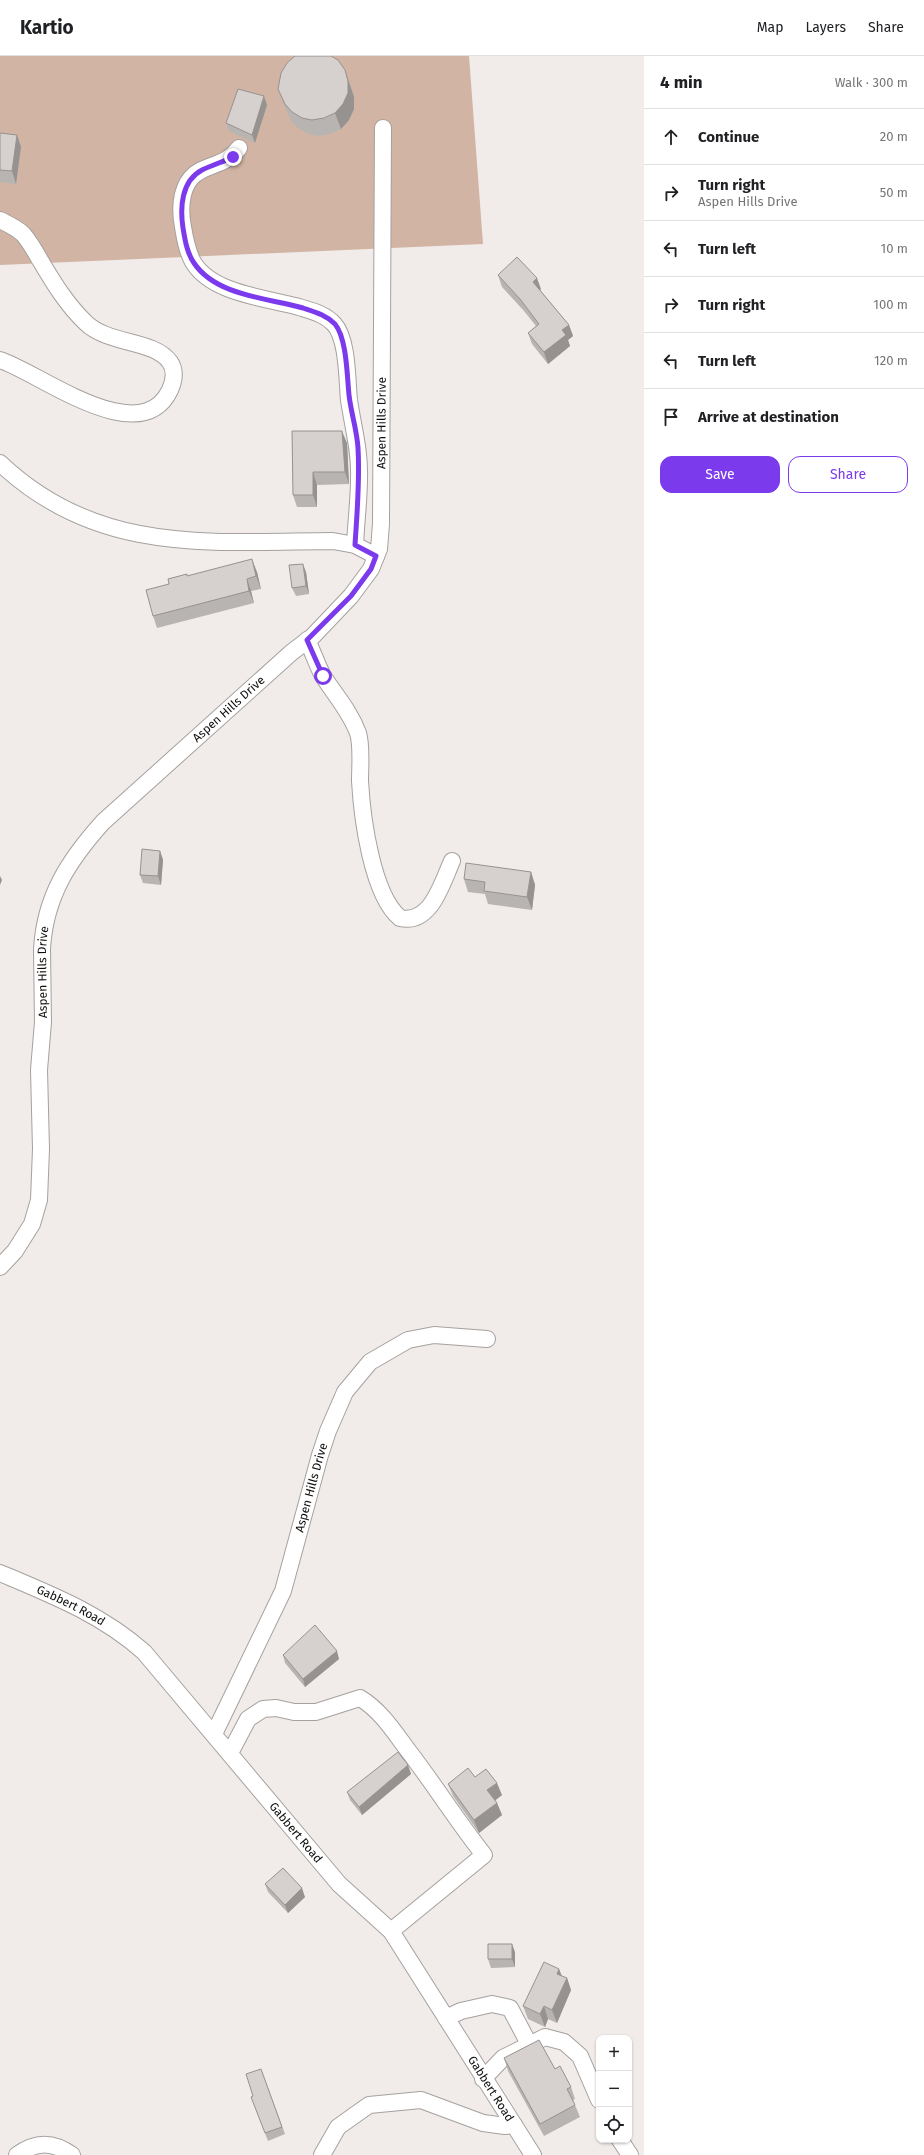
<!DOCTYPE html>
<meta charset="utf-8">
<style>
body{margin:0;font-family:"Fira Sans",sans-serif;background:#f6f6f6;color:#202124}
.controls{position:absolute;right:12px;bottom:12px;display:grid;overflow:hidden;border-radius:8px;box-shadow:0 1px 3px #0004}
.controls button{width:36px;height:36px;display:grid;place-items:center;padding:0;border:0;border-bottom:1px solid #e0e0e0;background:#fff;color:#202124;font:20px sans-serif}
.stop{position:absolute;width:12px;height:12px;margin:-9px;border:3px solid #7c3aed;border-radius:50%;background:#fff}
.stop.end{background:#7c3aed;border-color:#fff;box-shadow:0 1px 4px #0008}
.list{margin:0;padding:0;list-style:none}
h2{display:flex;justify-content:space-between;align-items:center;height:52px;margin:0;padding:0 16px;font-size:17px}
h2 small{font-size:13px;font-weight:400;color:#757577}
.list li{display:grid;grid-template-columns:26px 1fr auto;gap:12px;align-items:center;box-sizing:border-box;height:56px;padding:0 16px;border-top:1px solid #e0e0e0}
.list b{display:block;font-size:15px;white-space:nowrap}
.list p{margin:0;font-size:13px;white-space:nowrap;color:#757577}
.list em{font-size:13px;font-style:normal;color:#757577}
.actions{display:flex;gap:8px;padding:12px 16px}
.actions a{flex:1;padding:9px 0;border:1px solid #7c3aed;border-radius:12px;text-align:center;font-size:14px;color:#7c3aed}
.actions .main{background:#7c3aed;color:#fff}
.icon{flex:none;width:22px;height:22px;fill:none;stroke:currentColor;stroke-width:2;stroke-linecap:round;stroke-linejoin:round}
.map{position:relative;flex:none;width:644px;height:2099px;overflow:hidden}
header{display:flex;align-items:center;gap:24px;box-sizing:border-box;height:56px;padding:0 20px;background:#fff;border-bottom:1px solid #e0e0e0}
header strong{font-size:19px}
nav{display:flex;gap:22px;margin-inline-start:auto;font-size:14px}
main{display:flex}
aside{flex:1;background:#fff}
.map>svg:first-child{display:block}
.green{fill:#d1b4a3}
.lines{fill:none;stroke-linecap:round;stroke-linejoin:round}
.minor-casing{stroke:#a6a19e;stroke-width:18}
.minor{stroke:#fff;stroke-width:16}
.wall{fill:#b8b4b1}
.shaded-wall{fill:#969290}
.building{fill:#d6d1ce;stroke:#969290}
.route{stroke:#7c3aed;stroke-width:5}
.labels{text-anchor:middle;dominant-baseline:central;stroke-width:4;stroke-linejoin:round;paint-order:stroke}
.street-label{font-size:12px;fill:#0e0d0c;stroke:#fef9f6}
</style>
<header>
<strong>Kartio</strong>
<nav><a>Map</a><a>Layers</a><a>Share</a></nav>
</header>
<main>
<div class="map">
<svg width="644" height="2099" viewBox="0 0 644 2099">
<rect width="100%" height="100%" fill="#f1ece9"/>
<!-- green -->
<path class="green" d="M0,0h469l14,188 -483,21z"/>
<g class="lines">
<!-- minor casing -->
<g class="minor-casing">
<g id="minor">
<path d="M239,92c-15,20 -35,15 -48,30 -11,13 -11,34 -8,49 2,12 4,24 10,35 19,32 74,36 106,45 13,4 26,7 35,17 14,15 13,57 15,76 4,27 11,51 10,78 0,22 -3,45 -4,67"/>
<path d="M0,164c8,4 17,8 23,14 7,8 12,17 17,26 13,22 27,45 46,63 23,22 67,16 84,39 6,9 4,19 0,28 -30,62 -130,-17 -170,-30"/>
<path d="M0,407c97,92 209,79 333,78l22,4 21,11"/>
<path d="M307,584c6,12 10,25 16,36 12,19 27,35 35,57 4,12 2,35 2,48 2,36 12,114 40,137 31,7 42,-35 52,-57"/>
<path id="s1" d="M0,1211l15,-16 17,-27 7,-24 2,-51 -2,-79 4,-48 -1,-73c3,-53 27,-89 61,-127l189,-170 20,-15 39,-41 20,-27 8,-20 2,-25 2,-396"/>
<path id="s2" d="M0,1517c52,22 101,41 144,79l195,232 52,47 142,224"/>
<path id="s3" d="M214,1678l69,-143 37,-136 8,-24 17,-39 25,-30 38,-22 26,-5 53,4"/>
<path d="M230,1697l18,-34 15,-10 13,-1 18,4h22l44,-14c20,12 33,32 47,51 27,35 50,72 77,106l-93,76"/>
<path d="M446,1962l15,-7 31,-7 18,4 19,36"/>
<path d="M483,2023l20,-21 42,-21 19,5 16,14 19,44"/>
<path d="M620,2084l10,15"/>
<path d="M17,2099c19,-14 36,-14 55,0"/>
<path d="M322,2099l16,-28 31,-22 52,-5 62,23 22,3 9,-1"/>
</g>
</g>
<!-- minor -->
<use href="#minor" class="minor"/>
</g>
<!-- wall -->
<path class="wall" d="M351,30l3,11v12l-5,11 -8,9 -11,5 -12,2 -10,-2 -10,-6 -7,-7 -7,-16 -6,-16z
M267,49l-12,38 -26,-12 -3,-8z
M0,77l17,2 4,12 -5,37 -16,-2z
M498,219l43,14 -1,1 29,35 4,11 -5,4 2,6 -22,18 -16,-20 -4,-11 8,-7 -12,-15 -22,-24z
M292,375l55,12 2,41 -32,1v22h-20l-4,-12z
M257,516l4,17 -10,2 3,12 -97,25 -4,-12 16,-32 19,-8z
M306,516l3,22 -13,2 -4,-8z
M160,795l3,9 -2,25 -18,-2 -3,-8z
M531,816l4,13 -3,25 -44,-6 -3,-10 -17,-2 -4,-13z
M283,1599l56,4 -34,28 -20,-24z
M408,1709l3,9 -49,41 -12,-15 -3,-8z
M475,1721l27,18 -7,5 2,3 5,12 -23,18 -26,-37 -5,-12z
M265,1828l40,13 -17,16 -20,-21z
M515,1896v15l-24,1 -3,-9z
M559,1913l2,7 6,2 4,12 -14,33 -9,-4 -3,8 -17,-8 -5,-13z
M504,2002l51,11 16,18 4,12 -2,1 2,5 5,12 -36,19 -36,-65z
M261,2013l24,65 -17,7 -17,-44 2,-1z"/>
<!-- shaded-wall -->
<path class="shaded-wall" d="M345,14l9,27v12l-5,11 -8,9 -6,-16z
M264,40l3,9 -12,38 -3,-8z
M17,79l4,12 -5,37 -4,-13z
M537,222l4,11 -4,4 -4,-11z
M569,269l4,11 -5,4 2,6 -22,18 -4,-12 18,-22z
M342,375l5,12 2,41 -4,-12z
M313,416l4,13v22l-4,-12z
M252,503l5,13 4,17 -5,-13z
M303,508l3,8 3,22 -3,-8z
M247,523l4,12 3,12 -5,-12z
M160,795l3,9 -2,25 -3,-9z
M531,816l4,13 -3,25 -5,-13z
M0,820l2,4 -2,5z
M337,1595l2,8 -34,28 -2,-8z
M408,1709l3,9 -49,41 -3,-8z
M497,1727l5,12 -10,8 -5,-13z
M497,1747l5,12 -23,18 -5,-13z
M302,1832l3,9 -17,16 -3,-8z
M512,1888l3,8v15l-3,-8z
M559,1913l5,12 -7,-7z
M567,1922l4,12 -14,33 -5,-13z
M544,1950l4,13 -3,8 -5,-13z"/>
<!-- building -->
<path class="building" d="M295,0h36l7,4 7,10 3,11v12l-5,11 -8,9 -11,5 -12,2 -10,-2 -10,-6 -7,-8 -7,-15 3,-16 6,-10z
M238,33l26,7 -12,39 -26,-12z
M0,77l17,2 -5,36 -12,-1z
M517,201l20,21 -4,4 36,43 -7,5 4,5 -22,17 -16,-19 11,-9 -19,-25 -22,-24z
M292,375h50l3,41h-32v23h-20z
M252,503l4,17 -9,3 2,12 -96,25 -7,-26 23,-6 -1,-5 19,-5v2z
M303,508l3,22 -14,2 -3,-23z
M142,793l18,2 -2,25 -18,-1z
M466,807l65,9 -4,25 -43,-6 1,-9 -21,-3z
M315,1569l22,26 -34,28 -20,-24z
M398,1696l10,13 -49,42 -12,-15z
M468,1712l7,9 11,-8 11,14 -10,7 10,13 -23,17 -26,-36z
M283,1812l19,20 -17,17 -20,-21z
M488,1888h24v15h-24z
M544,1906l15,7 -2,5 10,4 -15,32 -8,-4 -4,8 -17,-8z
M539,1984l16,29 5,-3 11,21 -4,2 8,16 -35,19 -36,-66z
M261,2013l21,58 -17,6 -14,-36 2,-1 -7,-22z"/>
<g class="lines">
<!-- route -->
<path class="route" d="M233,101c-10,5 -21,8 -31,13 -21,11 -22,38 -19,58 2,12 4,25 11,35 22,33 74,35 109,45 12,4 23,7 32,16 12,15 12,52 14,71 2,18 8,35 9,53 2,33 -1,65 -3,97l21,11 -5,13 -20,27 -44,44 16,36"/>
</g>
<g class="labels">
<!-- street labels -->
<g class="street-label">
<text stroke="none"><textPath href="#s1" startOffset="991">Aspen Hills Drive</textPath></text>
<text stroke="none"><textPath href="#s1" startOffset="643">Aspen Hills Drive</textPath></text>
<text stroke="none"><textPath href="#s1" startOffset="307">Aspen Hills Drive</textPath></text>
<text stroke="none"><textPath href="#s3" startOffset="266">Aspen Hills Drive</textPath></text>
<text stroke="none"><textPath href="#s2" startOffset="78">Gabbert Road</textPath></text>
<text stroke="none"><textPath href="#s2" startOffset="401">Gabbert Road</textPath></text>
<text stroke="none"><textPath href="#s2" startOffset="725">Gabbert Road</textPath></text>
</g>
</g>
</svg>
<div class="controls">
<button>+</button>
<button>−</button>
<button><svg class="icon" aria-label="locate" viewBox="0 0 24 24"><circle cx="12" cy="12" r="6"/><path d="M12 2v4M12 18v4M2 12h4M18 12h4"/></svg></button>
</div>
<div class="stop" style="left:323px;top:620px"></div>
<div class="stop end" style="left:233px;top:101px"></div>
</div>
<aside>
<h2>4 min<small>Walk · 300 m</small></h2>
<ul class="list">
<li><svg class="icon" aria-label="ahead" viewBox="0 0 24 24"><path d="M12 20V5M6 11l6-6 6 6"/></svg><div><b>Continue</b></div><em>20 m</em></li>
<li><svg class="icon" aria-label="right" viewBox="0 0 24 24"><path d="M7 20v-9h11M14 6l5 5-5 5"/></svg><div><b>Turn right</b><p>Aspen Hills Drive</p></div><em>50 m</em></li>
<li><svg class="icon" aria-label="left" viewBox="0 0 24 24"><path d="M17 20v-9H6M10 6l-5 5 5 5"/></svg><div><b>Turn left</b></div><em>10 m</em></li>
<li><svg class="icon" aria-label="right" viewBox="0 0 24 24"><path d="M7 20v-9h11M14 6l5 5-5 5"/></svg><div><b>Turn right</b></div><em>100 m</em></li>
<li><svg class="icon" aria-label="left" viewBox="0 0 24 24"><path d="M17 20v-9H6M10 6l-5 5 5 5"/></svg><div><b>Turn left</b></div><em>120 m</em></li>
<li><svg class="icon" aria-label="arrive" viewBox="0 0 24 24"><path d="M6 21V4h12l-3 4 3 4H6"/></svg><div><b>Arrive at destination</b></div></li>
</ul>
<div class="actions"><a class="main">Save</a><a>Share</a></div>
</aside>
</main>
